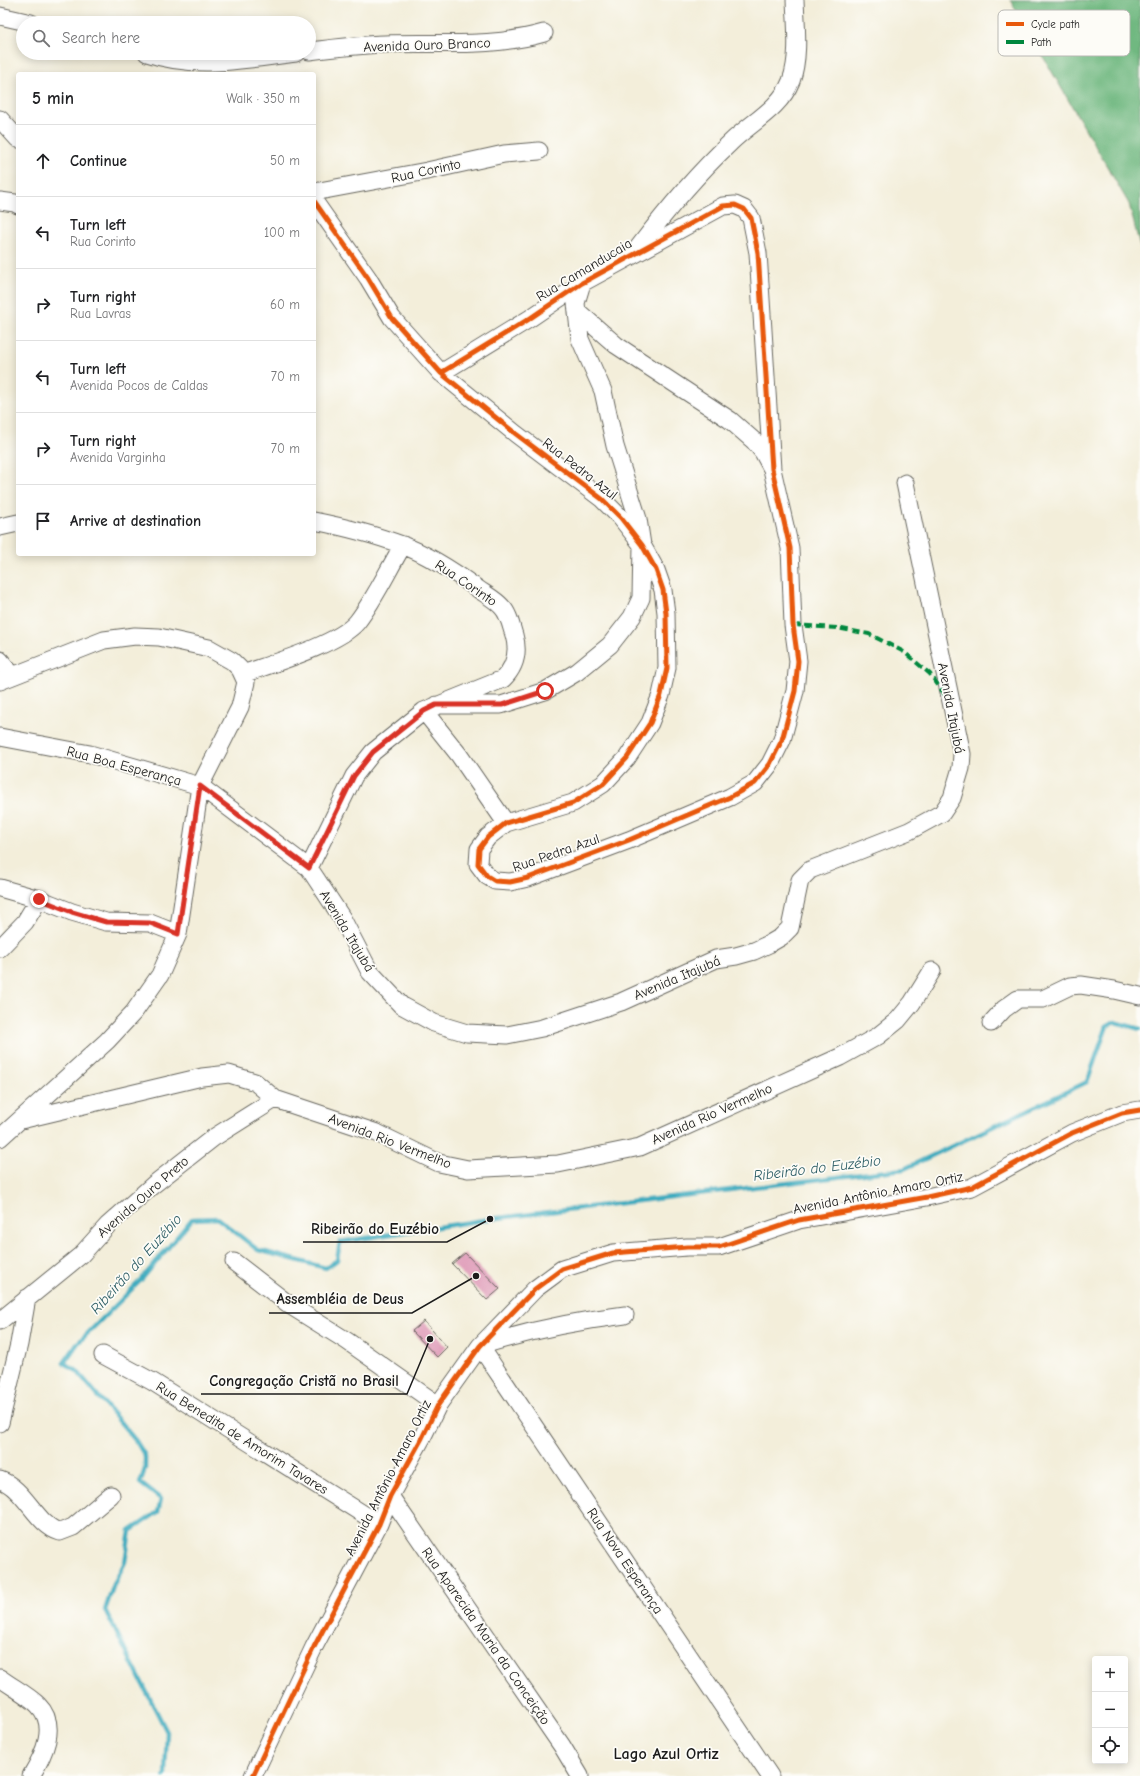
<!DOCTYPE html>
<meta charset="utf-8">
<style>
body{margin:0;font-family:"Comic Neue",sans-serif;background:#f6f6f6;color:#202124}
.controls{position:absolute;right:12px;bottom:12px;display:grid;overflow:hidden;border-radius:4px;box-shadow:0 2px 10px #0003}
.controls button{width:36px;height:36px;display:grid;place-items:center;padding:0;border:0;border-bottom:1px solid #e0e0e0;background:#fff;color:#202124;font:20px sans-serif}
.stop{position:absolute;width:12px;height:12px;margin:-9px;border:3px solid #d93025;border-radius:50%;background:#fff}
.stop.end{background:#d93025;border-color:#fff;box-shadow:0 1px 4px #0008}
.list{margin:0;padding:0;list-style:none}
h2{display:flex;justify-content:space-between;align-items:center;height:52px;margin:0;padding:0 16px;font-size:17px}
h2 small{font-size:13px;font-weight:400;color:#757577}
.list li{display:grid;grid-template-columns:26px 1fr auto;gap:12px;align-items:center;box-sizing:border-box;height:72px;padding:0 16px;border-top:1px solid #e0e0e0}
.list b{display:block;font-size:15px;white-space:nowrap}
.list p{margin:0;font-size:13px;white-space:nowrap;color:#757577}
.list em{font-size:13px;font-style:normal;color:#757577}
.icon{flex:none;width:22px;height:22px;fill:none;stroke:currentColor;stroke-width:2;stroke-linecap:round;stroke-linejoin:round}
.map{position:relative;flex:none;width:1140px;height:1776px;overflow:hidden}
.search{position:absolute;background:#fff;box-shadow:0 2px 10px #0003;left:16px;top:16px;width:300px;height:44px;display:flex;align-items:center;gap:10px;box-sizing:border-box;padding:0 14px;border-radius:22px;color:#757577;font-size:15px}
.panel{position:absolute;background:#fff;box-shadow:0 2px 10px #0003;left:16px;top:72px;width:300px;height:484px;border-radius:4px}
.map>svg:first-child{display:block}
.forest{fill:#6fb880;stroke:#466a4e}
.lines{fill:none;stroke-linecap:round;stroke-linejoin:round}
.stream{stroke:#40acbf;stroke-width:4.5}
.building{fill:#de97b6}
.minor-casing{stroke:#67665e;stroke-width:19}
.minor{stroke:#fff;stroke-width:17}
.quiet{stroke:#00873e;stroke-width:4;stroke-dasharray:8 4;stroke-linecap:butt}
.cycleway-casing{stroke:#fdfcf7;stroke-width:8}
.cycleway{stroke:#e8590c;stroke-width:5}
.route{stroke:#d93025;stroke-width:5}
.labels{text-anchor:middle;dominant-baseline:central;stroke-width:3.5;stroke-linejoin:round;paint-order:stroke}
.street-label{font-size:14px;fill:#1c1c1c;stroke:#fdfcf7}
.water-label{font-size:15px;font-style:italic;fill:#2c5d65;stroke:#fdfcf7}
.quarter-label{font-size:16px;font-weight:bold;fill:#1c1c1c;stroke:#fdfcf7}
.key{fill:#fdfcf7;stroke:#bab9b5;stroke-width:1}
.key-label{font-size:11px;fill:#1c1c1c}
.leader{fill:none;stroke:#1c1c1c;stroke-width:1.5}
.callout-dot{fill:#1c1c1c;stroke:#fdfcf7;stroke-width:1.5}
.callout-label{font-size:15px;text-anchor:middle;font-weight:bold;fill:#1c1c1c;stroke:#fdfcf7;stroke-width:3.5;stroke-linejoin:round;paint-order:stroke}
</style>
<div class="map">
<svg width="1140" height="1776" viewBox="0 0 1140 1776">
<rect width="100%" height="100%" fill="#fdfcf7"/>
<filter id="ink" filterUnits="userSpaceOnUse"><feTurbulence type="fractalNoise" baseFrequency=".025" numOctaves="2"/><feDisplacementMap in="SourceGraphic" scale="8" xChannelSelector="R" yChannelSelector="G"/><feConvolveMatrix kernelMatrix="1 2 1 2 8 2 1 2 1" color-interpolation-filters="sRGB"/></filter>
<filter id="wash" filterUnits="userSpaceOnUse"><feTurbulence type="fractalNoise" baseFrequency=".012" numOctaves="4" result="noise"/><feDisplacementMap in="SourceGraphic" scale="16" xChannelSelector="R" yChannelSelector="G"/><feGaussianBlur stdDeviation="0.9" result="paint"/><feColorMatrix in="noise" values="0 0 0 0 0 0 0 0 0 0 0 0 0 0 0 0 0 1.4 0 .05"/><feComposite in="paint" operator="in"/></filter>
<g filter="url(#wash)">
<rect width="100%" height="100%" fill="#f3eeda"/>
<!-- forest -->
<path class="forest" d="M1010,0h130v247l-11,-43z"/>
<g class="lines">
<!-- stream -->
<path class="stream" d="M164,1776l1,-2 2,-42 -62,-122 9,-26 11,-22 5,-31 28,-19 3,-13 -21,-16 5,-14v-13l-9,-15 -59,-70 -13,-8 14,-20 63,-63 51,-61 25,-1 41,32 68,18 11,-8 3,-18 150,-23 414,-50 183,-87 20,-56 8,-4 25,7"/>
</g>
<g id="blocks">
<!-- building -->
<path class="building" d="M465,1253l35,36 -13,11 -35,-36z
M424,1321l23,26 -10,10 -25,-26z"/>
</g>
</g>
<g filter="url(#ink)">
<use href="#blocks" fill-opacity="0" stroke="#67665e" stroke-width="1"/>
<g class="lines">
<!-- minor casing -->
<g class="minor-casing">
<path id="minor" d="M0,16l31,7
M309,51c25,-3 51,-6 76,-7 54,-2 107,4 159,-11
M147,53c49,17 99,6 149,0
M0,119l18,20
M314,192l113,-21 77,-17 35,-3
M0,201l15,2 3,2
M314,201l54,77 24,40 49,55 75,61 86,65 19,19 21,27 14,25 7,20 3,23 1,55 -6,27 -11,28 -23,35 -24,26 -30,19 -67,20 -18,14 -9,12 -1,15 9,12 8,5 15,1 18,-4 101,-38 101,-43 25,-14 15,-19 12,-24 13,-49 3,-30 -5,-36 -3,-77 -18,-79 -14,-216 -7,-35 -7,-9 -9,-4 -12,1 -141,77 -53,36 -88,54
M638,248c28,-37 58,-73 92,-105 20,-20 50,-34 61,-62 9,-25 5,-55 4,-81
M577,311l39,34 114,75 24,21 9,11 8,15
M0,527l18,-4
M0,660l13,16
M243,674c28,-10 96,-30 114,-52 18,-23 31,-52 46,-77
M0,681l104,-41 31,-4 24,1 50,11 23,13 8,8 6,13 -6,25 -40,79 -22,148 -18,41 -26,37 -27,29 -107,97
M437,705h64l44,-14 32,-19 33,-27 22,-28 9,-19 1,-53 -4,-26 -23,-73 -12,-55 -23,-52 -4,-36 6,-20
M424,711l35,44 47,68
M0,737l90,17 110,32 109,82 33,50 28,54 31,33 33,18 33,10 40,2 35,-7 79,-26 95,-43 20,-3 18,-5 15,-7 12,-7 9,-9 10,-48 10,-10 99,-39 33,-18 10,-15 9,-30 1,-14 -57,-271
M309,868l45,-92 19,-24 51,-41 79,-32c12,-12 16,-27 11,-44 -3,-9 -5,-21 -12,-28 -6,-7 -17,-13 -24,-18 -22,-16 -51,-35 -76,-44 -29,-11 -58,-18 -88,-24
M0,888l39,11 33,13 34,10 44,1 28,11
M0,948l25,-26 14,-23
M991,1023l13,-14 14,-10h25l27,-13 11,-1 33,5 26,6
M21,1120l181,-43 27,-3 26,8 20,17 102,34 62,30 29,6 90,-5 82,-17 200,-90 38,-21 20,-16 14,-17 20,-32
M234,1262l57,44 56,35 91,64
M625,1315c-49,6 -97,16 -145,31l290,430
M0,1321l81,-66 27,-30 45,-40 60,-47 62,-39
M103,1355l50,27 226,142
M0,1423l19,-79 8,-46
M0,1480c25,8 36,45 60,52l13,-5 38,-32
M390,1496l172,250 18,30
M0,1678c12,9 28,17 38,27 21,21 5,51 -7,71
M253,1776l61,-129 65,-123 11,-28 32,-58 16,-33 42,-59 55,-57 27,-20 51,-16 74,-6h32l80,-27 128,-23 45,-10 100,-54 50,-20 18,-3"/>
</g>
<!-- minor -->
<use href="#minor" class="minor"/>
<!-- quiet -->
<path class="quiet" d="M793,625l44,3 32,6 35,18 26,22 21,29"/>
<!-- cycleway casing -->
<g class="cycleway-casing">
<path id="cycleway" d="M314,201l54,77 24,40 49,55 75,61 86,65 19,19 21,27 14,25 7,20 3,23 1,55 -6,27 -11,28 -23,35 -24,26 -30,19 -67,20 -18,14 -9,12 -1,15 9,12 8,5 15,1 18,-4 101,-38 101,-43 25,-14 15,-19 12,-24 13,-49 3,-30 -5,-36 -3,-77 -18,-79 -14,-216 -7,-35 -7,-9 -9,-4 -12,1 -141,77 -53,36 -88,54
M253,1776l61,-129 65,-123 11,-28 32,-58 16,-33 42,-59 55,-57 27,-20 51,-16 74,-6h32l80,-27 128,-23 45,-10 100,-54 50,-20 18,-3"/>
</g>
<!-- cycleway -->
<use href="#cycleway" class="cycleway"/>
</g>
</g>
<g class="lines" filter="url(#ink)">
<!-- route -->
<path class="route" d="M39,899l33,13 34,10 44,1 28,11 22,-148 109,82 45,-92 19,-24 51,-41 12,-6h66l43,-14"/>
</g>
<g class="labels">
<!-- street labels -->
<g class="street-label">
<text transform="translate(427 45) rotate(-2)">Avenida Ouro Branco</text>
<text transform="translate(426 171) rotate(-12)">Rua Corinto</text>
<text transform="translate(584 270) rotate(-31)">Rua Camanducaia</text>
<text transform="translate(580 469) rotate(38)">Rua Pedra Azul</text>
<text transform="translate(466 583) rotate(34)">Rua Corinto</text>
<text transform="translate(951 708) rotate(79)">Avenida Itajubá</text>
<text transform="translate(124 766) rotate(15)">Rua Boa Esperança</text>
<text transform="translate(556 853) rotate(-19)">Rua Pedra Azul</text>
<text transform="translate(347 931) rotate(59)">Avenida Itajubá</text>
<text transform="translate(677 978) rotate(-23)">Avenida Itajubá</text>
<text transform="translate(712 1114) rotate(-24)">Avenida Rio Vermelho</text>
<text transform="translate(390 1141) rotate(21)">Avenida Rio Vermelho</text>
<text transform="translate(878 1193) rotate(-11)">Avenida Antônio Amaro Ortiz</text>
<text transform="translate(143 1197) rotate(-41)">Avenida Ouro Preto</text>
<text transform="translate(242 1438) rotate(32)">Rua Benedita de Amorim Tavares</text>
<text transform="translate(388 1478) rotate(-63)">Avenida Antônio Amaro Ortiz</text>
<text transform="translate(625 1561) rotate(56)">Rua Nova Esperança</text>
<text transform="translate(486 1636) rotate(55)">Rua Aparecida Maria da Conceição</text>
</g>
<!-- water labels -->
<g class="water-label">
<text transform="translate(817 1168) rotate(-7)">Ribeirão do Euzébio</text>
<text transform="translate(136 1264) rotate(-48)">Ribeirão do Euzébio</text>
</g>
<!-- quarter labels -->
<g class="quarter-label">
<text x="666" y="1754">Lago Azul Ortiz</text>
</g>
</g>
<!-- legend -->
<rect x="998" y="10" width="132" height="46" rx="6" class="key"/>
<rect x="1006" y="22" width="18" height="4" fill="#e8590c"/>
<rect x="1006" y="40" width="18" height="4" fill="#00873e"/>
<g class="key-label">
<text x="1031" y="28">Cycle path</text>
<text x="1031" y="46">Path</text>
</g>
<!-- callouts -->
<path class="leader" d="M490 1219L447 1242H303M476 1276L412 1313H269M430 1339L407 1394H201"/>
<g class="callout-dot">
<circle cx="490" cy="1219" r="4"/>
<circle cx="476" cy="1276" r="4"/>
<circle cx="430" cy="1339" r="4"/>
</g>
<g class="callout-label">
<text x="375" y="1234">Ribeirão do Euzébio</text>
<text x="340" y="1304">Assembléia de Deus</text>
<text x="304" y="1386">Congregação Cristã no Brasil</text>
</g>
</svg>
<div class="controls">
<button>+</button>
<button>−</button>
<button><svg class="icon" aria-label="locate" viewBox="0 0 24 24"><circle cx="12" cy="12" r="6"/><path d="M12 2v4M12 18v4M2 12h4M18 12h4"/></svg></button>
</div>
<div class="stop" style="left:545px;top:691px"></div>
<div class="stop end" style="left:39px;top:899px"></div>
<div class="search"><svg class="icon" aria-label="search" viewBox="0 0 24 24"><circle cx="10" cy="10" r="6"/><path d="M15 15l6 6"/></svg>Search here</div>
<section class="panel">
<h2>5 min<small>Walk · 350 m</small></h2>
<ul class="list">
<li><svg class="icon" aria-label="ahead" viewBox="0 0 24 24"><path d="M12 20V5M6 11l6-6 6 6"/></svg><div><b>Continue</b></div><em>50 m</em></li>
<li><svg class="icon" aria-label="left" viewBox="0 0 24 24"><path d="M17 20v-9H6M10 6l-5 5 5 5"/></svg><div><b>Turn left</b><p>Rua Corinto</p></div><em>100 m</em></li>
<li><svg class="icon" aria-label="right" viewBox="0 0 24 24"><path d="M7 20v-9h11M14 6l5 5-5 5"/></svg><div><b>Turn right</b><p>Rua Lavras</p></div><em>60 m</em></li>
<li><svg class="icon" aria-label="left" viewBox="0 0 24 24"><path d="M17 20v-9H6M10 6l-5 5 5 5"/></svg><div><b>Turn left</b><p>Avenida Pocos de Caldas</p></div><em>70 m</em></li>
<li><svg class="icon" aria-label="right" viewBox="0 0 24 24"><path d="M7 20v-9h11M14 6l5 5-5 5"/></svg><div><b>Turn right</b><p>Avenida Varginha</p></div><em>70 m</em></li>
<li><svg class="icon" aria-label="arrive" viewBox="0 0 24 24"><path d="M6 21V4h12l-3 4 3 4H6"/></svg><div><b>Arrive at destination</b></div></li>
</ul>
</section>
</div>
